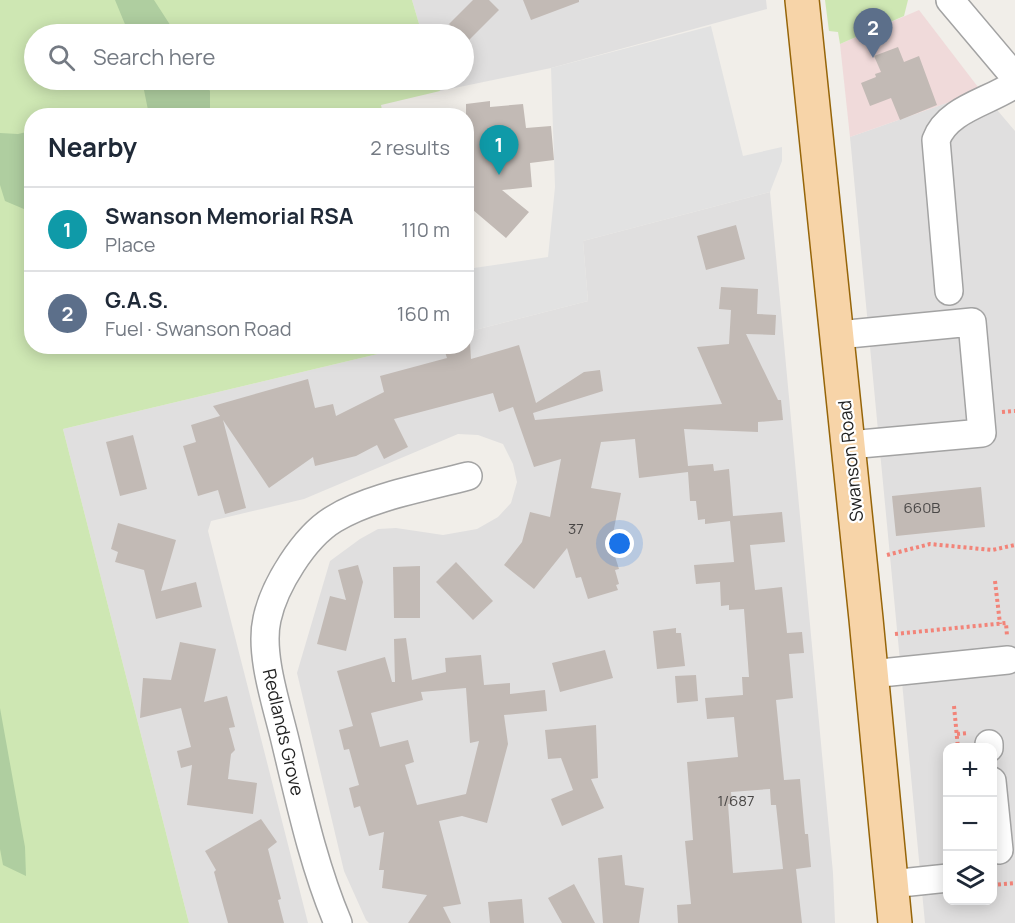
<!DOCTYPE html>
<meta charset="utf-8">
<style>
body{margin:0;font-family:Manrope,sans-serif;background:#f2f2f3;color:#1f2937}
.controls{position:absolute;right:18px;bottom:18px;display:grid;overflow:hidden;border-radius:12px;box-shadow:0 3px 15px #0003}
.controls button{width:54px;height:54px;display:grid;place-items:center;padding:0;border:0;border-bottom:2px solid #e0e1e3;background:#fff;color:#1f2937;font:30px sans-serif}
.you{position:absolute;left:620px;top:544px;width:21px;height:21px;margin:-15px;border:4px solid #fff;border-radius:50%;background:#1a73e8;box-shadow:0 0 0 9px #1a73e833}
.badge{display:grid;place-items:center;width:39px;height:39px;border-radius:50%;background:#c70d10;color:#fff;font-size:20px;font-weight:700}
.pin{position:absolute;translate:-50% -50px;filter:drop-shadow(0 2px 3px #0008)}
.pin::after{content:'';position:absolute;top:32px;width:21px;height:18px;background:inherit;clip-path:polygon(0 0,100% 0,50% 100%)}
.list{margin:0;padding:0;list-style:none}
h2{display:flex;justify-content:space-between;align-items:center;height:78px;margin:0;padding:0 24px;font-size:26px}
h2 small{font-size:20px;font-weight:400;color:#747a83}
.list li{display:grid;grid-template-columns:39px 1fr auto;gap:18px;align-items:center;box-sizing:border-box;height:84px;padding:0 24px;border-top:2px solid #e0e1e3}
.list b{display:block;font-size:22px;white-space:nowrap}
.list p{margin:0;font-size:20px;white-space:nowrap;color:#747a83}
.list em{font-size:20px;font-style:normal;color:#747a83}
.icon{flex:none;width:33px;height:33px;fill:none;stroke:currentColor;stroke-width:2;stroke-linecap:round;stroke-linejoin:round}
.map{position:relative;flex:none;width:1015px;height:923px;overflow:hidden}
.search{position:absolute;background:#fff;box-shadow:0 3px 15px #0003;left:24px;top:24px;width:450px;height:66px;display:flex;align-items:center;gap:15px;box-sizing:border-box;padding:0 21px;border-radius:33px;color:#747a83;font-size:22px}
.panel{position:absolute;background:#fff;box-shadow:0 3px 15px #0003;left:24px;top:108px;width:450px;height:246px;border-radius:24px}
.map>svg:first-child{display:block}
.residential{fill:#e0dfdf;fill-rule:evenodd}
.commercial{fill:#f0dada}
.grass{fill:#cee7b3}
.forest{fill:#afcea0}
.parking{fill:#e2e2e2}
.building{fill:#c2bab5;fill-rule:evenodd}
.lines{fill:none;stroke-linecap:round;stroke-linejoin:round}
.minor-casing{stroke:#a3a3a3;stroke-width:30}
.major-casing{stroke:#966509;stroke-width:36}
.path{stroke:#f28479;stroke-width:4;stroke-dasharray:3 3;stroke-linecap:butt}
.minor{stroke:#fff;stroke-width:27}
.major{stroke:#f7d4a8;stroke-width:33}
.labels{text-anchor:middle;dominant-baseline:central;stroke-width:4.5;stroke-linejoin:round;paint-order:stroke}
.number-label{font-size:15px;fill:#4a4847}
.street-label{font-size:18px;fill:#222;stroke:#fff}
</style>
<div class="map">
<svg width="1015" height="923" viewBox="0 0 1015 923">
<rect width="100%" height="100%" fill="#f1eee9"/>
<!-- residential -->
<path class="residential" d="M412,0h354l1,9 -216,59 -111,23 -4,-11h28v-46h-42z
M981,91l34,40v792h-90l-75,-786zM948,748h44v152h-44z
M770,192l63,681 2,50h-466l-3,-3 -22,-49 -47,-198 33,-112 30,-22 18,-10 18,-1 47,7 34,-6 21,-12 13,-14 6,-21 -4,-18 -10,-20 -25,-9 -20,-1 -154,65 -93,22 -3,10 100,392h-119l-126,-494 344,-82 59,-1 1,-14 121,-31 -5,-60z"/>
<!-- commercial -->
<path class="commercial" d="M919,10l62,81 -131,46 -10,-93z"/>
<!-- grass -->
<path class="grass" d="M0,0h412l10,34h-388v46h402l4,11 -59,14 2,10 -351,1v230l375,1 -344,82 126,494h-189z
M825,0h83l-4,16 -64,28 -2,-12 -9,-1z"/>
<!-- forest -->
<path class="forest" d="M115,0h39l22,34h-47z
M142,80h61l7,11v24h-61z
M31,131l1,81h-1l-26,-11 -5,-16v-52l18,1z
M0,708l25,139 1,29 -23,-11 -3,-16z"/>
<!-- parking -->
<path class="parking" d="M711,26l32,130 39,-9v14l-12,31 -187,49 5,60 -121,31v-63l81,-12 7,-70 -4,-119z"/>
<!-- building -->
<path class="building" d="M473,0h16l10,10 -32,32 -3,-8h-5l-10,-10z
M523,0h56v2l-48,18z
M898,47l6,15 15,-6 18,49 -37,15 -9,-22 -21,8 -9,-23 15,-6 -1,-3 6,-2 -7,-16z
M490,101v6l33,-3 3,24 25,-2 3,34 -24,3 2,24 -30,3 27,22 -23,26 -40,-34v-100z
M736,225l9,34 -39,11 -9,-34z
M721,287l37,2 -1,25 19,1 -1,20 -29,-1 32,66h3l2,20 -25,2v10l-74,-3 4,37 25,-2 1,7 15,-2 4,47 49,-4 3,30 -35,3 5,45 27,-3 5,46 15,-1 2,21 -15,1 4,44 -17,2 8,80 16,-1 5,55h3l3,33 -15,2 6,54h-124l-1,-18 14,-1 -6,-63 8,-1 -6,-78 51,-5 -4,-40 -27,2 -2,-21 38,-3 -1,-18h7l-5,-68 -15,1v-5l-8,1 -1,-24 -24,2 -2,-19 40,-3 -4,-41 -25,3v-5l-7,1 -2,-19h-6l-2,-29 -49,6 -4,-39 -34,3 -10,46 30,5 -10,51 8,25 -4,1 4,14 -3,1 2,5 -30,9 -7,-22 -5,1 -9,-30 -33,41 -30,-24 18,-23 8,-30 20,5 11,-58 -27,8 -21,-60 -14,5 -6,-19 -99,26 14,28 -24,12 -7,-14 -21,11 -41,10 -2,-9 -44,31 -46,-68 23,88 -21,6 -7,-24 -20,6 -15,-50 13,-4 -5,-17 29,-9 -7,-10 95,-27 7,29 18,-4 3,12 48,-24 -4,-16 67,-18 -3,-9 22,-3v-3l4,-1 1,17 48,-14 17,58 48,-31 16,-2 3,21 -70,22 2,7 187,-16 -25,-57 32,-3 2,-34 -12,-1zM770,789l1,16h5l7,64 -50,4 -5,-69h4l-1,-12z
M133,435l14,54 -27,7 -14,-54z
M981,487l4,40 -89,9 -4,-40z
M118,523l58,17 -15,51 35,-9 6,25 -46,12 -12,-49 -29,-8 3,-10 -7,-3z
M456,562l37,39 -20,19 -37,-38z
M358,565l5,17 -17,69 -29,-7 13,-48 16,4 -8,-30z
M420,566v52h-26l-1,-51z
M676,628v5h5l4,33 -28,3 -4,-38z
M406,638l6,42 34,-8 -1,-14 36,-3 3,30 26,-2v11l35,-4 2,21 -43,4 4,29 -21,79 -25,-7 -23,5 22,83 -18,3 8,16h-43l19,-28 -45,-7 2,-18h-5l5,-38 -15,4 -9,-30 -6,2 -5,-20 10,-3 -10,-36 -5,1 -5,-20 14,-4 -16,-55 48,-14 7,25h3l-1,-43zM466,688l4,55 9,-2 -13,53 -49,11 -12,-40 9,-3 -6,-22 -28,7 -9,-34 52,-13 -2,-8z
M180,642l36,7 -12,53 23,-6 8,31 -6,1 6,22 -4,4 -3,25 29,4 -4,31 -66,-9 5,-40 -11,3 -4,-17 14,-4 -10,-39 -41,10 3,-40 28,2z
M605,650l8,28 -53,14 -8,-29z
M696,675l2,26 -21,2 -2,-27z
M596,725l2,53 -7,1 13,29 -42,18 -11,-27 22,-9 -12,-32 -13,1 -3,-29z
M261,819l16,23 -9,7 13,50 -3,1 6,23h-56l-14,-51 2,-2 -11,-19z
M622,855l3,30 19,3 -5,35h-36l-5,-65z
M574,884l21,39h-33l-14,-25z
M522,899l2,24h-34l-2,-21z"/>
<g class="lines">
<!-- minor casing -->
<g class="minor-casing">
<path id="minor" d="M950,0l65,77
M949,291l-13,-151c11,-31 53,-38 79,-56
M838,335l134,-13 10,111 -133,12
M871,674l137,-14
M989,744v4
M992,781l7,69
M891,884l57,-6
M338,923c-25,-59 -38,-121 -53,-183 -8,-34 -26,-86 -18,-121 7,-33 37,-82 67,-100 35,-22 93,-32 134,-43"/>
</g>
<!-- major casing -->
<g class="major-casing">
<path id="major" d="M802,0l64,619 29,304"/>
</g>
<!-- path -->
<path class="path" d="M1002,412l13,-1
M887,555l43,-11 62,6 23,-5
M995,581l5,43
M895,634l111,-11 1,13
M954,706l4,42
M957,734l11,-1
M992,885l23,-2"/>
<!-- minor -->
<use href="#minor" class="minor"/>
<!-- major -->
<use href="#major" class="major"/>
</g>
<g class="labels">
<!-- number labels -->
<g class="number-label">
<text x="922" y="507">660B</text>
<text x="576" y="528">37</text>
<text x="736" y="800">1/687</text>
</g>
<!-- street labels -->
<g class="street-label">
<text transform="translate(850 461) rotate(-96)">Swanson Road</text>
<text transform="translate(284 732) rotate(77)">Redlands Grove</text>
</g>
</g>
</svg>
<div class="controls">
<button>+</button>
<button>−</button>
<button><svg class="icon" aria-label="layers" viewBox="0 0 24 24"><path d="M12 4l9 5-9 5-9-5zM3 14l9 5 9-5"/></svg></button>
</div>
<div class="you"></div>
<div class="pin badge" style="left:499px;top:175px;background:#0f9aa8">1</div>
<div class="pin badge" style="left:873px;top:58px;background:#5c6f8a">2</div>
<div class="search"><svg class="icon" aria-label="search" viewBox="0 0 24 24"><circle cx="10" cy="10" r="6"/><path d="M15 15l6 6"/></svg>Search here</div>
<section class="panel">
<h2>Nearby<small>2 results</small></h2>
<ul class="list">
<li><span class="badge" style="background:#0f9aa8">1</span><div><b>Swanson Memorial RSA</b><p>Place</p></div><em>110 m</em></li>
<li><span class="badge" style="background:#5c6f8a">2</span><div><b>G.A.S.</b><p>Fuel · Swanson Road</p></div><em>160 m</em></li>
</ul>
</section>
</div>
